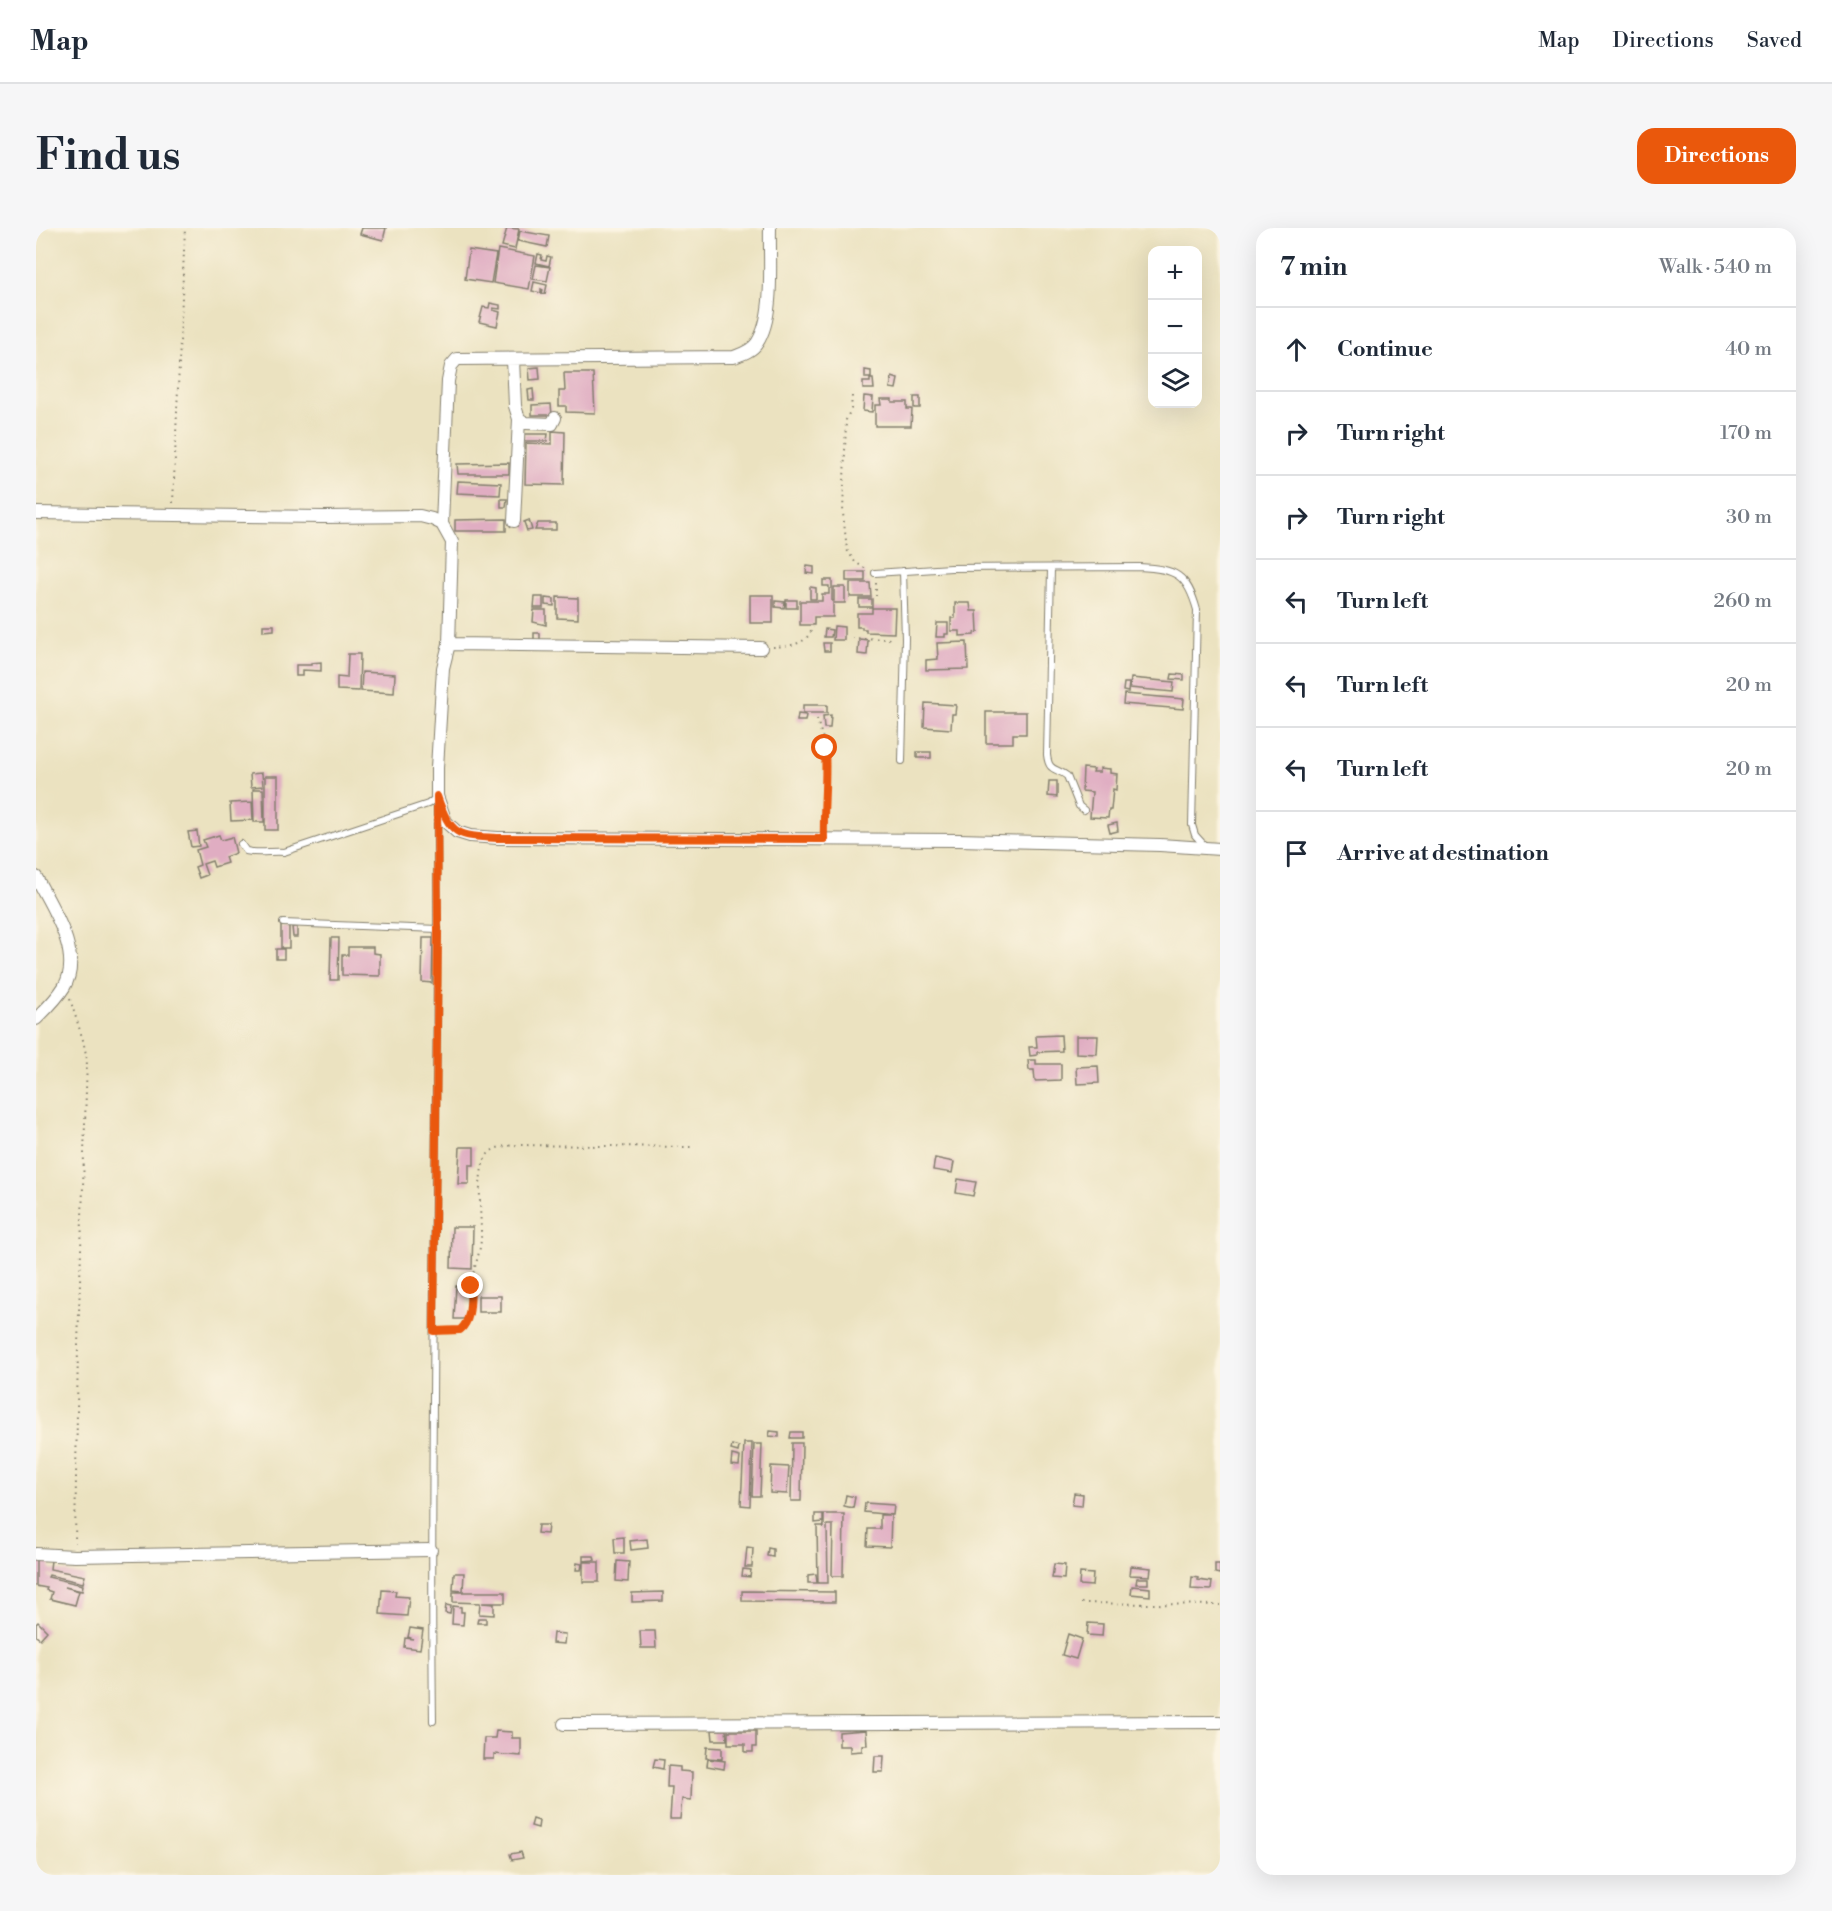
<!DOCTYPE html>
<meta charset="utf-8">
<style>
body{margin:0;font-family:"Libre Bodoni",serif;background:#f6f6f7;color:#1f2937}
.controls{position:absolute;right:18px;top:18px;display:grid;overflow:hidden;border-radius:12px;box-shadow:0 6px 24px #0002}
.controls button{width:54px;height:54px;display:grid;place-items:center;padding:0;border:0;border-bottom:2px solid #e0e1e3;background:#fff;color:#1f2937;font:30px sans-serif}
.stop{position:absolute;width:18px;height:18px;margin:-14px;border:4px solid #ea580c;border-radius:50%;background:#fff}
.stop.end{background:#ea580c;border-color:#fff;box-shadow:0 2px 6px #0008}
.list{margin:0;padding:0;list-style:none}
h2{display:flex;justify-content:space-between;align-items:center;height:78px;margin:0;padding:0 24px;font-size:26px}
h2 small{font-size:20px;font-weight:400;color:#747a83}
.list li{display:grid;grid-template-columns:39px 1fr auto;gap:18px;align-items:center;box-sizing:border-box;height:84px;padding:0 24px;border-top:2px solid #e0e1e3}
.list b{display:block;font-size:22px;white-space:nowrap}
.list em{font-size:20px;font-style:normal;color:#747a83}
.icon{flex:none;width:33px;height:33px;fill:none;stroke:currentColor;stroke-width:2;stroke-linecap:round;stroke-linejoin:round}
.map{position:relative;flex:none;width:1184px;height:1647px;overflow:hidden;border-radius:18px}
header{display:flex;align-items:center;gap:36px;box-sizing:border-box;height:84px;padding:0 30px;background:#fff;border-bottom:2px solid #e0e1e3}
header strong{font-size:28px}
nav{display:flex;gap:33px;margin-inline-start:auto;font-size:21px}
.intro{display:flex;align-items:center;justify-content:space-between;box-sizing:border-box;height:144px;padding:0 36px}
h1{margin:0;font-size:42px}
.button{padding:15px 27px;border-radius:18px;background:#ea580c;color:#fff;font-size:21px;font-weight:700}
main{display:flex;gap:36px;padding:0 36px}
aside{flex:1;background:#fff;border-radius:18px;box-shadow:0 6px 24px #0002}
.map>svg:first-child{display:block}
.building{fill:#e0adc2}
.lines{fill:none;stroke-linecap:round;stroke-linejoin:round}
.lane-casing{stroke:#847f6e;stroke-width:8}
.street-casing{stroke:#847f6e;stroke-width:14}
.path{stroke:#847f6e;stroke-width:2;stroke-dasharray:1.5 4.5;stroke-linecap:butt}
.lane{stroke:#fff;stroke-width:6}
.street{stroke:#fff;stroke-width:12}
.route{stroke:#ea580c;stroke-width:8}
</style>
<header>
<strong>Map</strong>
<nav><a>Map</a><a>Directions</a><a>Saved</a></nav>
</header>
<div class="intro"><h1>Find us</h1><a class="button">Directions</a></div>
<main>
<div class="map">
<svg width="1184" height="1647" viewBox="0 0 1184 1647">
<rect width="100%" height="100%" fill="#fcf5e5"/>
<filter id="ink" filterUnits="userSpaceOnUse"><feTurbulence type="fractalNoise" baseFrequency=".0167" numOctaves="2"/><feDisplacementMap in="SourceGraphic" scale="12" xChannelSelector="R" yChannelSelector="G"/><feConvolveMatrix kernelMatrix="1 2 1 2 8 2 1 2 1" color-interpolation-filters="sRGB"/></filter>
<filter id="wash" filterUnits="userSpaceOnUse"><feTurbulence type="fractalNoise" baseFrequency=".008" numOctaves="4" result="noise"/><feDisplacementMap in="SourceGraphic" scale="24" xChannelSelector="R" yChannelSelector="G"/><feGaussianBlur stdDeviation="1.35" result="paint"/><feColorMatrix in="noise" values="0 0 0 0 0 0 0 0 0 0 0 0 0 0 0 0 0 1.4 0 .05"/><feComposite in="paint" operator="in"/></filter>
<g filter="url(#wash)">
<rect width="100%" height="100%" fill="#ebe2c0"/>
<g id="blocks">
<!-- building -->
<path class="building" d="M326,0h24l-3,12 -23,-6z
M471,0l12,1 -4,20 -13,-3z
M484,3l29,5 -2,11 -29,-6z
M462,21l37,7 -6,33 -36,-6z
M433,22l27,4 -5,29 -26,-4z
M502,26l4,1 -1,5 5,1 1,-5 4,1 -2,9 -13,-3z
M500,37l14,2 -3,14 -14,-2z
M498,54l13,3 -2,9 -3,-1 1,-3 -2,-1v4l-9,-2z
M454,75l10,2v4l-7,-1v2l7,2 -3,14 -18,-4 4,-15 6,1z
M503,139l1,12 -10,1 -1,-12z
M829,142l6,1v7h-6z
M528,145h29l2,40 -29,-1v-6h-7v-15h6z
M856,149l6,2 -2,10 -6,-1z
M834,151h3l1,10h-11v-7h7z
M497,161l1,11h-5l-1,-10z
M828,168l9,1 -1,15 -9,-1z
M878,169h6v11h-6z
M844,171h12v3h15v7h5l-1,17h-36v-21h6z
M515,176l1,11h-20v-10z
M516,203l13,1 -1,53 -39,-1 1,-41 26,1z
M488,206h24l-1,7h-23z
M473,235v11h-51l-1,-10z
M422,253l43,2 -1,12 -43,-2z
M465,271h6l-1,8h-5z
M470,291v12h-51v-11z
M493,292l3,10 -5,1 -3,-9z
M502,295h18v7h-21z
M771,338l7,1v7l-8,-1z
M810,344h19v9h-19z
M787,352h9v21h2v-14h11v16h-12v14h-19v8h-14v-24h22v-7h7v-8h-6z
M814,355h20l1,14h-21z
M774,359l6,1v11h-6z
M714,367h23v28h-23z
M499,369h8v11h-9z
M521,369l21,1v21l-21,-1z
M509,370l9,1v7l-9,-1z
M823,371h13v8h-13z
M750,372h11v8h-11z
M739,373l10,1 -1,6 -9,-1z
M919,375h15l1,8h6l1,21 -4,1v2l-14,1v-5h-9v-13h4z
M836,380h23l-1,25 -28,-1v-3h-4v-2h-5v-14h15z
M498,382h12v15l-13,-3z
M901,395h11v11h-3v3h-9z
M227,397h11v5l-11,1z
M798,398l10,1v13h-11z
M789,401l7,1 -1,7h-7z
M498,405h6v7h-6z
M823,411l9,1 -1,15 -9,-1z
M931,414l1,27 -42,1v-10l12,-1 -1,-16z
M787,415h7v8h-6z
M312,426h12l-1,37 -22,-1v-13l10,1z
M285,434v9l-19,-1v6h-6v-11h15v-2z
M326,444l33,2 -1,19 -33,-2z
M1136,446l12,1v5l-13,-1z
M1095,450l43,4 -1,10 -43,-4z
M1088,455h5l-1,9 -5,-1z
M1088,466l60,5 -1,10 -60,-5z
M889,475l31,2 -1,9h-3l-1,15 -27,-2z
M767,477h24v8h-24z
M950,484h40v22h-13v9h-27z
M762,486l8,1 -1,6h-8z
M795,487l-1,13h-6l-1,-12z
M881,524h14v6h-14z
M1047,540l11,1 -1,3h7v-4l10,1v4l7,1 -1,16 -3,-1 -2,21h-2l-1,8 -18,-1 2,-25 -10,-1z
M226,545l1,13 -12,1 -1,-13z
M229,548h13v54h-13z
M1013,553h8v16l-9,-1z
M217,561h10l1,33h-10z
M216,574l1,18 -22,1 -1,-18z
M1081,595l1,8 -8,2 -2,-8z
M161,603l2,15 -8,1 -3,-15z
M183,607l2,5 11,-3 4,16 -11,4 2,6 -13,4 -2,-6 -9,3 4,11 -8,3 -4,-11 5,-2 -4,-15 10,-3 -3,-7z
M245,698h8v22h-8z
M256,699h5v10h-4z
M295,710h8l-1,42h-8z
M387,710h10l-1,45 -10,-1z
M312,719h25v6l7,1v22l-38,-1v-20h6z
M240,721h8v10h-8z
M1025,807l1,16 -25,1v3l-7,1 -1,-9h8l-1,-11z
M1040,808h22l-1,18 -21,-1z
M992,832h8v4h25v16l-26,1 -1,-11h-5z
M1062,838l1,17 -22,1 -1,-17z
M424,919h14v18h-5v19h-11z
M899,930l19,4 -2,11 -19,-3z
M922,951l18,3 -3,14 -17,-3z
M416,999h21l-1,42 -21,-1z
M420,1058l12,1 -1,32h-13z
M442,1068h23v16h-23z
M734,1203l9,1v5l-10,-1z
M755,1204h11v6h-12z
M708,1215h8l-2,63 -9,-1z
M756,1215h10l-1,58h-10z
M718,1216h8l-2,52h-8z
M696,1217l7,2 -1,5 -7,-2z
M696,1227l8,2 -1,9 -8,-1z
M735,1238l18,1 -2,27 -17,-1z
M1038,1265l9,1 -1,12 -10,-1z
M810,1267l9,2 -2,11 -9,-2z
M829,1275l29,2 -1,10 -29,-3z
M779,1286h8v8l-8,1z
M788,1286h20l-1,62h-11l1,-51h-6l1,58h-10l-1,-57h6l1,2z
M844,1287h11l-1,32 -23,-1 1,-17h12z
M502,1297h10l-1,9 -10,-1z
M588,1309v16h-9l-1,-15z
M611,1311l1,9 -17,2 -1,-9z
M711,1319l6,1 -1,19h-7z
M732,1320l5,1v8l-6,-1z
M547,1328h11l1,4 -12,1z
M0,1329l15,3 -1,9 35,7 -2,7 -34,-8 -1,2 35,8 -1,6 -17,-4 14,4 -4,14 -25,-6 2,-7 -6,-2 1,-2 -11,-2z
M581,1333l12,1 -1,20 -12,-1z
M547,1334h16v20h-16z
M541,1335l5,1 -1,6h-5z
M1018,1336l11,1 -1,14 -12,-1z
M1179,1336h5v10l-5,-1z
M1095,1338l20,2 -1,8 -20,-1z
M707,1341l8,1 -1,7 -8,-1z
M418,1345h10l-1,18 -10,-1z
M1044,1345l13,1 -1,12 -13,-1z
M780,1346l1,9h-9v-8z
M1156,1349l6,1v2l14,2 -1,8 -20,-1z
M1101,1350h11v6h-12z
M1096,1358l18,2v8l-19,-2z
M346,1362l14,1 -1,5 14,1 -2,19 -27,-2z
M706,1363l93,1v10l-93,-1z
M417,1364h52v11h-23l12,1v11l-15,-1 1,-11 -27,-1z
M627,1364v9l-31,1v-9z
M410,1377l5,1 -1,8 -5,-1z
M417,1378l8,1v5h3l-1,13 -11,-1z
M442,1390h8v5h-9z
M2,1394l9,9 -7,8 -4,-3v-12z
M1052,1395l15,1 -1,12 -15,-1z
M374,1400l13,2 -3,19 -16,-2 1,-9 8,1 -5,-2z
M604,1403h15l1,17h-15z
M517,1405l12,1 -1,10 -12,-1z
M1032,1406l14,5 -6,20 -14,-4z
M676,1502h14l1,10h-14z
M830,1502l1,15h-5v6l-12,1v-6h-11v-14z
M460,1503l16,1v6h9v18l-27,-2v5h-11l1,-21h11z
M692,1503h28v16h-3v5h-8v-8h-17z
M671,1519l15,1v11l-16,-1z
M839,1528h9l-1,16h-9z
M619,1531l9,1 -1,9 -10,-2z
M672,1531l17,2 -1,8 -17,-3z
M632,1538l12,1v4l12,1 -1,28 -9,-1 -2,20h-10l2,-32h-5z
M497,1591l6,2 -1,7 -7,-2z
M485,1624l2,6 -11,2 -2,-6z"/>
</g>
</g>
<g filter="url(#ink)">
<use href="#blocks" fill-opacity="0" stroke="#847f6e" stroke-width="1.5"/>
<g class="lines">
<!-- lane casing -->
<g class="lane-casing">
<path id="lane" d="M1015,341l-4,186c2,17 8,12 20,21l12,30 5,4
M839,345l76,-5 188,-1c37,2 48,7 58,43l-5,215 3,10 9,10
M866,533l3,-122 -2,-68
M205,616l5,7c12,3 25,0 38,1l144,-48 9,-7
M247,695l155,6
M397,1493c-4,-304 6,-608 4,-912"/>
</g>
<!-- street casing -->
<g class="street-casing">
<path id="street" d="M477,131l2,47 4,13 7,4 26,1 3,-6
M0,285l287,4 97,-1 12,3 10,5 10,18 -3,102 -6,24 -6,100v28l9,26 11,10 13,4 28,2 461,2 201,5 60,4
M478,293l5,-102
M406,296l6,-143 3,-15 6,-7 277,-2c8,-3 18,-6 23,-14 18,-27 12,-82 13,-115
M413,416l312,4
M0,649c15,30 48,77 28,110 -8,13 -18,22 -28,32
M0,1326l39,2 356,-6
M528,1496l656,-2"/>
</g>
<!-- path -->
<path class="path" d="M816,168l-1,13 -5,11 -3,93 4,37 8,12 11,7
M137,275l12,-275
M840,355v13
M816,410l42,1
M737,419c17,-1 34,-2 40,-20
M781,491c2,9 6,18 8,27 5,27 -2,55 -1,82
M34,771l13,41 4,19 -9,286 -3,198
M407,1103c7,0 18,1 22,-5 7,-10 4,-26 5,-37 2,-17 10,-33 11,-50 1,-21 -7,-73 9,-87 7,-6 18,-6 27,-7l177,2
M1045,1375l139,2"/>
<!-- lane -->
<use href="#lane" class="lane"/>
<!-- street -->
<use href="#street" class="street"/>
</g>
</g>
<g class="lines" filter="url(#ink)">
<!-- route -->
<path class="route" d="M435,1058c-1,15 1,34 -11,44l-26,1 4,-402 -1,-133c14,40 20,40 61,42l326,1c-1,-30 3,-61 1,-91"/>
</g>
</svg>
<div class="controls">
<button>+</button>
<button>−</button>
<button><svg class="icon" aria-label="layers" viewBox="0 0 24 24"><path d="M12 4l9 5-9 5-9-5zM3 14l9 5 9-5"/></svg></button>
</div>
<div class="stop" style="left:789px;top:520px"></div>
<div class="stop end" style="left:435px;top:1058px"></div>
</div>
<aside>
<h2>7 min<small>Walk · 540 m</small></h2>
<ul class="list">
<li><svg class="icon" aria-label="ahead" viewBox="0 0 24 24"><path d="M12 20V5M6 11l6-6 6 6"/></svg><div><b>Continue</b></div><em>40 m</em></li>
<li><svg class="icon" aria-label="right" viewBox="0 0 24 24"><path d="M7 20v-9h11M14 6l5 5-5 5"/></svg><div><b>Turn right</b></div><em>170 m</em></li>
<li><svg class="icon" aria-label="right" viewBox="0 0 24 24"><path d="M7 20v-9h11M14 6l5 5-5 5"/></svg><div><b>Turn right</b></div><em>30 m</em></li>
<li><svg class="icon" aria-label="left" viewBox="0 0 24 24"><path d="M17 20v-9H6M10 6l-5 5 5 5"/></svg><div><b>Turn left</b></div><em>260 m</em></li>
<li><svg class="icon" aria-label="left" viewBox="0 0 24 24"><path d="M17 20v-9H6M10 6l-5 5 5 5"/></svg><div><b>Turn left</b></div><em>20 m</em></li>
<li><svg class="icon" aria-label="left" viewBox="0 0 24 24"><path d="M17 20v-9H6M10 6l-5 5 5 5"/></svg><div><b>Turn left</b></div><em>20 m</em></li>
<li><svg class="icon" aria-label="arrive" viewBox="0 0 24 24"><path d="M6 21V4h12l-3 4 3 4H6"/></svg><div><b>Arrive at destination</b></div></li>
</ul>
</aside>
</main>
